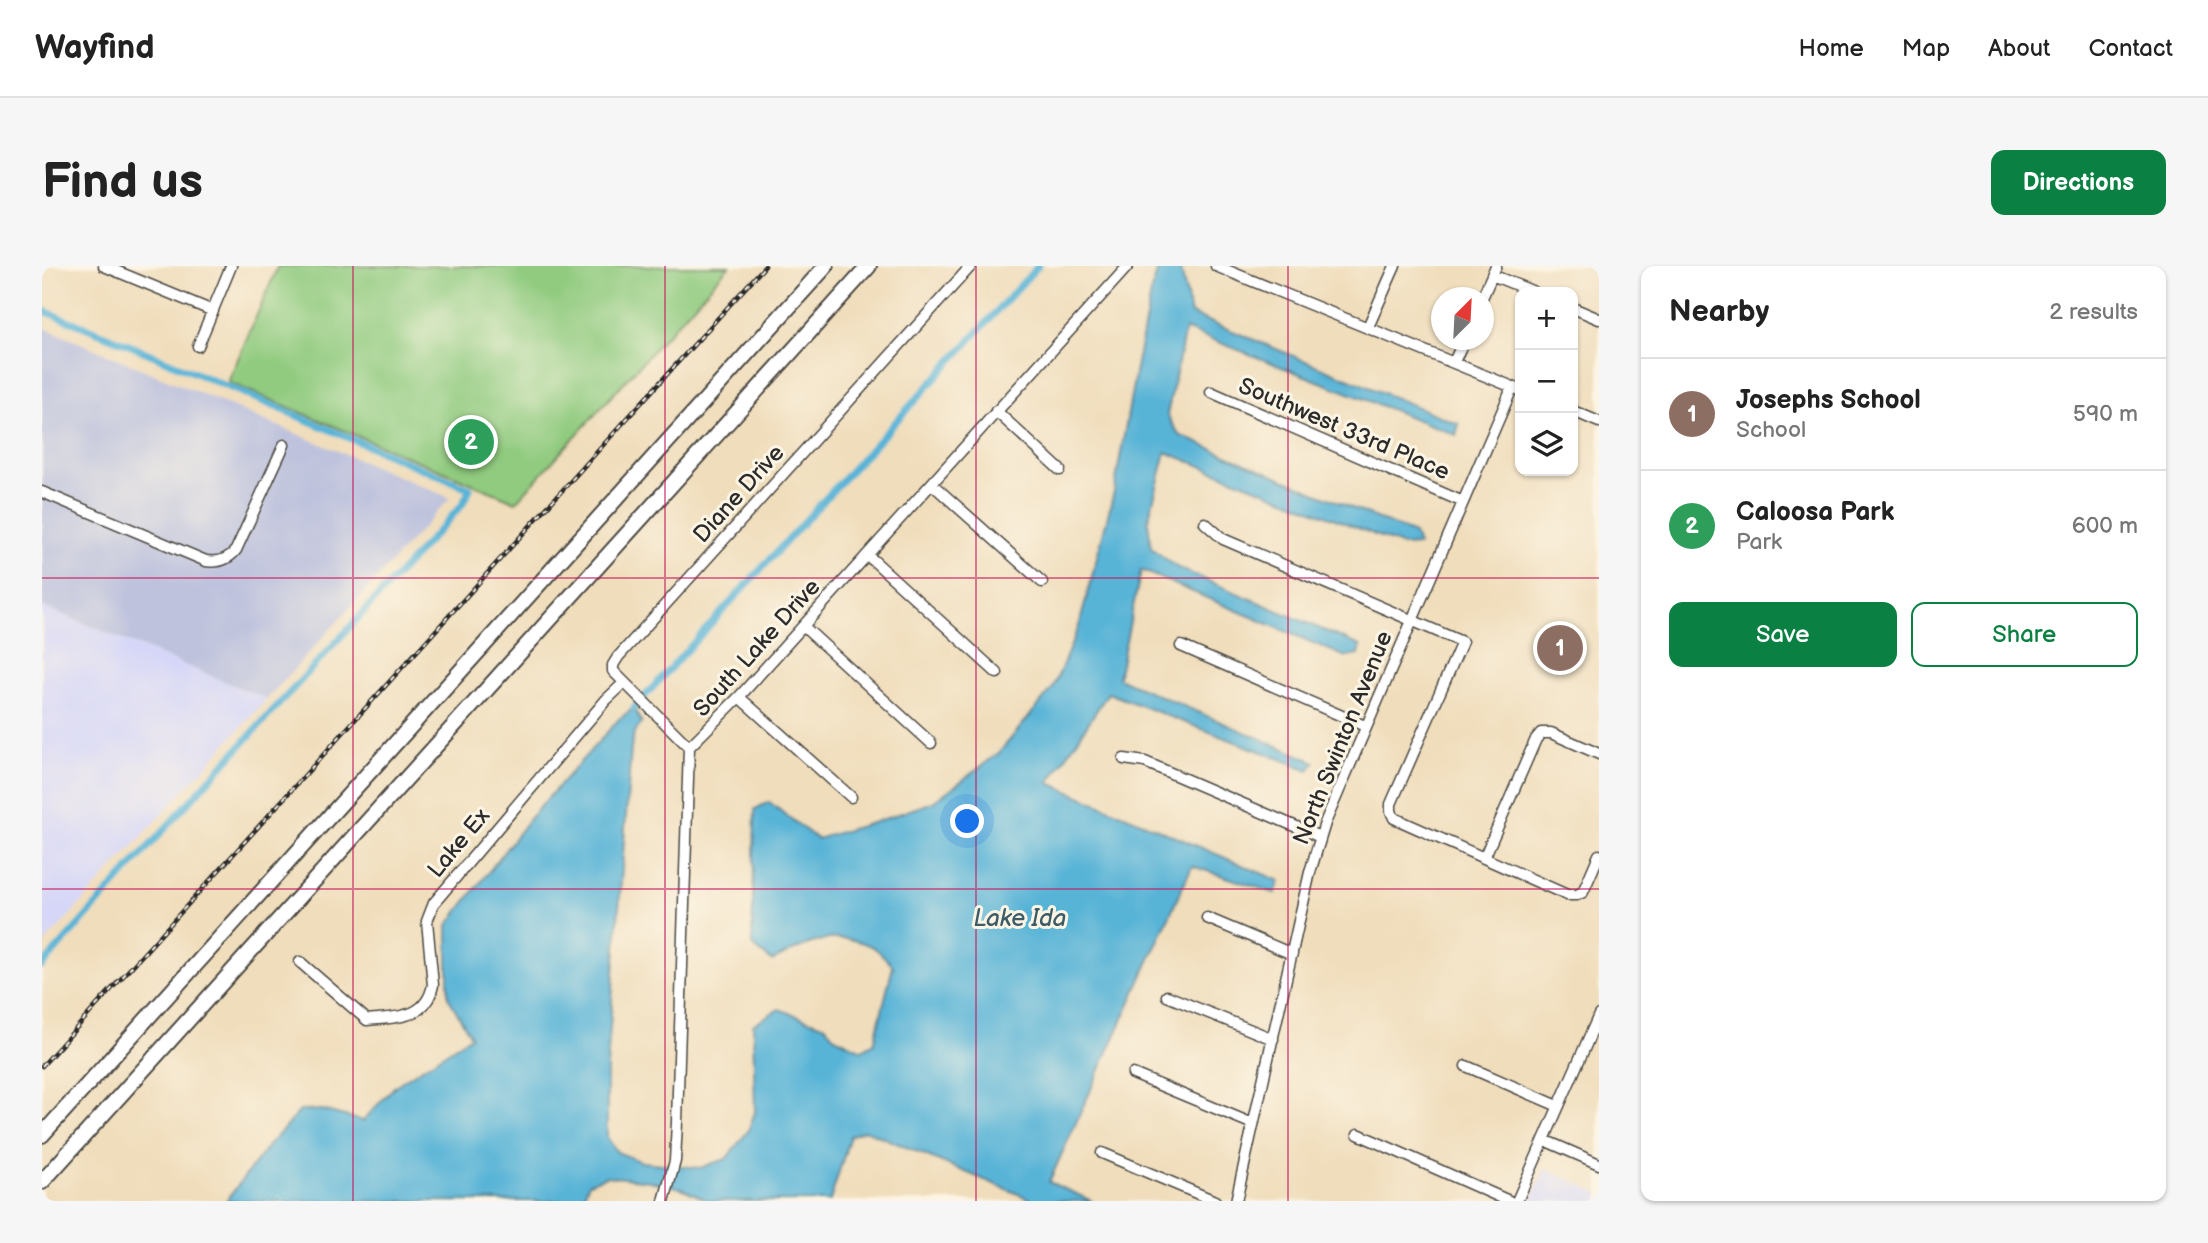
<!DOCTYPE html>
<meta charset="utf-8">
<style>
body{margin:0;font-family:"Balsamiq Sans",sans-serif;background:#f6f6f6;color:#222}
.controls{position:absolute;right:21px;top:21px;display:grid;overflow:hidden;border-radius:14px;box-shadow:0 2px 5px #0004}
.controls button{width:63px;height:63px;display:grid;place-items:center;padding:0;border:0;border-bottom:2px solid #e0e0e0;background:#fff;color:#222;font:35px sans-serif}
.compass{position:absolute;left:1389px;top:21px;width:63px;height:63px;border-radius:50%;background:#fff;box-shadow:0 2px 5px #0004;rotate:24deg}
.you{position:absolute;left:926px;top:556px;width:24px;height:24px;margin:-18px;border:5px solid #fff;border-radius:50%;background:#1a73e8;box-shadow:0 0 0 10px #1a73e833}
.badge{display:grid;place-items:center;width:46px;height:46px;border-radius:50%;background:#0b8043;color:#fff;font-size:23px;font-weight:700}
.pin{position:absolute;translate:-50% -50%;border:4px solid #fff;box-shadow:0 2px 7px #0006}
.list{margin:0;padding:0;list-style:none}
h2{display:flex;justify-content:space-between;align-items:center;height:91px;margin:0;padding:0 28px;font-size:30px}
h2 small{font-size:23px;font-weight:400;color:#767676}
.list li{display:grid;grid-template-columns:46px 1fr auto;gap:21px;align-items:center;box-sizing:border-box;height:112px;padding:0 28px;border-top:2px solid #e0e0e0}
.list b{display:block;font-size:26px;white-space:nowrap}
.list p{margin:0;font-size:23px;white-space:nowrap;color:#767676}
.list em{font-size:23px;font-style:normal;color:#767676}
.actions{display:flex;gap:14px;padding:21px 28px}
.actions a{flex:1;padding:16px 0;border:2px solid #0b8043;border-radius:14px;text-align:center;font-size:24px;color:#0b8043}
.actions .main{background:#0b8043;color:#fff}
.icon{flex:none;width:38px;height:38px;fill:none;stroke:currentColor;stroke-width:2;stroke-linecap:round;stroke-linejoin:round}
.map{position:relative;flex:none;width:1557px;height:935px;overflow:hidden;border-radius:14px}
header{display:flex;align-items:center;gap:42px;box-sizing:border-box;height:98px;padding:0 35px;background:#fff;border-bottom:2px solid #e0e0e0}
header strong{font-size:33px}
nav{display:flex;gap:38px;margin-inline-start:auto;font-size:24px}
.intro{display:flex;align-items:center;justify-content:space-between;box-sizing:border-box;height:168px;padding:0 42px}
h1{margin:0;font-size:49px}
.button{padding:18px 32px;border-radius:14px;background:#0b8043;color:#fff;font-size:24px;font-weight:700}
main{display:flex;gap:42px;padding:0 42px}
aside{flex:1;background:#fff;border-radius:14px;box-shadow:0 2px 5px #0004}
.map>svg:first-child{display:block}
.built{fill:#d6d7f8}
.industrial{fill:#bec2dd}
.green{fill:#90cb7f;stroke:#5e7b55;stroke-width:2}
.water{fill:#59b4d7;stroke:#427081;stroke-width:2}
.lines{fill:none;stroke-linecap:round;stroke-linejoin:round}
.canal{stroke:#59b4d7;stroke-width:7}
.minor-casing{stroke:#494641;stroke-width:13}
.highway-casing{stroke:#494641;stroke-width:18}
.minor{stroke:#fff;stroke-width:10}
.highway{stroke:#fff;stroke-width:14}
.rail-casing{stroke:#2b2b2b;stroke-width:4.5}
.rail{stroke:#fcf5e5;stroke-width:2;stroke-dasharray:5;stroke-linecap:butt}
.grid{fill:none;stroke:#c2185b;stroke-width:2;stroke-opacity:0.55}
.labels{text-anchor:middle;dominant-baseline:central;stroke-width:6;stroke-linejoin:round;paint-order:stroke}
.street-label{font-size:23px;fill:#2b2b2b;stroke:#fcf5e5}
.water-label{font-size:24px;font-style:italic;fill:#3b5b67;stroke:#fcf5e5}
</style>
<header>
<strong>Wayfind</strong>
<nav><a>Home</a><a>Map</a><a>About</a><a>Contact</a></nav>
</header>
<div class="intro"><h1>Find us</h1><a class="button">Directions</a></div>
<main>
<div class="map">
<svg width="1557" height="935" viewBox="0 0 1557 935">
<rect width="100%" height="100%" fill="#fcf5e5"/>
<filter id="ink" filterUnits="userSpaceOnUse"><feTurbulence type="fractalNoise" baseFrequency=".0143" numOctaves="2"/><feDisplacementMap in="SourceGraphic" scale="14" xChannelSelector="R" yChannelSelector="G"/><feConvolveMatrix kernelMatrix="1 2 1 2 8 2 1 2 1" color-interpolation-filters="sRGB"/></filter>
<filter id="wash" filterUnits="userSpaceOnUse"><feTurbulence type="fractalNoise" baseFrequency=".00686" numOctaves="4" result="noise"/><feDisplacementMap in="SourceGraphic" scale="28" xChannelSelector="R" yChannelSelector="G"/><feGaussianBlur stdDeviation="1.57" result="paint"/><feColorMatrix in="noise" values="0 0 0 0 0 0 0 0 0 0 0 0 0 0 0 0 0 1.4 0 .05"/><feComposite in="paint" operator="in"/></filter>
<g filter="url(#wash)">
<rect width="100%" height="100%" fill="#f0ddbb"/>
<!-- built -->
<path class="built" d="M0,340l225,93 -225,247z
M1503,903l54,24v8h-68z"/>
<!-- industrial -->
<path class="industrial" d="M0,61l408,171 -183,201 -225,-93z"/>
<!-- green -->
<path class="green" d="M236,0h451l-213,236 -288,-120z"/>
<!-- water -->
<path class="water" d="M1117,0h21l11,48 268,110 -3,11 -271,-106 -18,86 12,20 235,99 4,11 -15,1 -237,-94 -18,69 3,27 27,20 183,78 -2,9 -13,2 -205,-87 -23,108 197,84 -6,8 -201,-77 -59,90 231,98 -5,12 -83,-27 -143,316 43,19h-57l-170,-71 -15,6 -20,65h-121l-28,-13 -32,-7 -42,-5 -18,7 -8,18h-355l42,-55 32,-35 22,-1 41,11 32,-35 76,-50 -23,-39v-72l81,-106 90,-100 15,-11 8,15 -8,10 -3,16 -24,318v70l10,15 25,10 58,6 26,-9 22,-28 7,-19 -2,-88 26,-15 47,17 7,10 29,14 12,-7 19,-77c-6,-6 -13,-15 -20,-19 -40,-19 -66,-3 -101,14l-20,-16 3,-136 14,-7 48,37 58,-17 58,-20 66,-49 54,-65 26,-62 35,-134 22,-124 16,-80z"/>
<g class="lines">
<!-- canal -->
<path class="canal" d="M0,44l75,30 353,149 -8,16 -283,308 -137,153
M592,442l404,-442"/>
</g>
</g>
<g filter="url(#ink)">
<g class="lines">
<!-- minor casing -->
<g class="minor-casing">
<path id="minor" d="M62,0l109,45
M1174,0l304,124
M1450,9l42,17
M1440,32l14,-32
M1531,42l26,11
M1326,61l27,-61
M156,80l33,-80
M1412,96l10,-22
M1169,126l252,110
M954,145l64,59
M1531,145l26,11
M890,218l110,98
M0,226l164,69c12,2 22,-1 30,-11l48,-105
M1163,257l18,16 239,103 -71,162v7l3,7 173,77h10l6,-3 16,-37
M824,290l7,4 124,113
M761,360l128,117
M1139,380l184,80
M697,431l112,100
M647,481l-76,-76v-6l5,-8 353,-391
M1082,493l21,3 175,75
M1442,592l52,-119 5,-6h10l48,21
M1165,652l85,36
M258,696l67,58c28,-3 59,0 66,-35l-6,-64 7,-18 172,-203 18,-17
M1125,730l106,43
M1424,800l92,40
M1091,808l120,50
M1316,868l151,67
M1502,874l55,24
M1060,887l113,48
M622,935l11,-40 2,-39 12,-375 50,-50 389,-431
M1194,935l74,-329 15,-49 185,-430 -1,-7
M1475,935l82,-186"/>
</g>
<!-- highway casing -->
<g class="highway-casing">
<path id="highway" d="M0,869l784,-869
M0,916l827,-916"/>
</g>
<!-- minor -->
<use href="#minor" class="minor"/>
<!-- highway -->
<use href="#highway" class="highway"/>
<!-- rail casing -->
<g class="rail-casing">
<path id="rail" d="M0,800l723,-800"/>
</g>
<!-- rail -->
<use href="#rail" class="rail"/>
</g>
</g>
<!-- grid -->
<path class="grid" d="M311,0v935M623,0v935M934,0v935M1246,0v935M0,312h1557M0,623h1557"/>
<g class="labels">
<!-- street labels -->
<g class="street-label">
<text transform="translate(1302 163) rotate(23)">Southwest 33rd Place</text>
<text transform="translate(697 228) rotate(-48)">Diane Drive</text>
<text transform="translate(715 382) rotate(-48)">South Lake Drive</text>
<text transform="translate(1301 472) rotate(-68)">North Swinton Avenue</text>
<text transform="translate(417 577) rotate(-50)">Lake Ex</text>
</g>
<!-- water labels -->
<g class="water-label">
<text x="978" y="652">Lake Ida</text>
</g>
</g>
</svg>
<div class="controls">
<button>+</button>
<button>−</button>
<button><svg class="icon" aria-label="layers" viewBox="0 0 24 24"><path d="M12 4l9 5-9 5-9-5zM3 14l9 5 9-5"/></svg></button>
</div>
<svg class="compass" viewBox="-18 -18 36 36"><path d="M0-13l5 13h-10z" fill="#e53935"/><path d="M0 13l5-13h-10z" fill="#767676"/></svg>
<div class="you"></div>
<div class="pin badge" style="left:1518px;top:382px;background:#8d6e63">1</div>
<div class="pin badge" style="left:429px;top:176px;background:#2e9e5b">2</div>
</div>
<aside>
<h2>Nearby<small>2 results</small></h2>
<ul class="list">
<li><span class="badge" style="background:#8d6e63">1</span><div><b>Josephs School</b><p>School</p></div><em>590 m</em></li>
<li><span class="badge" style="background:#2e9e5b">2</span><div><b>Caloosa Park</b><p>Park</p></div><em>600 m</em></li>
</ul>
<div class="actions"><a class="main">Save</a><a>Share</a></div>
</aside>
</main>
